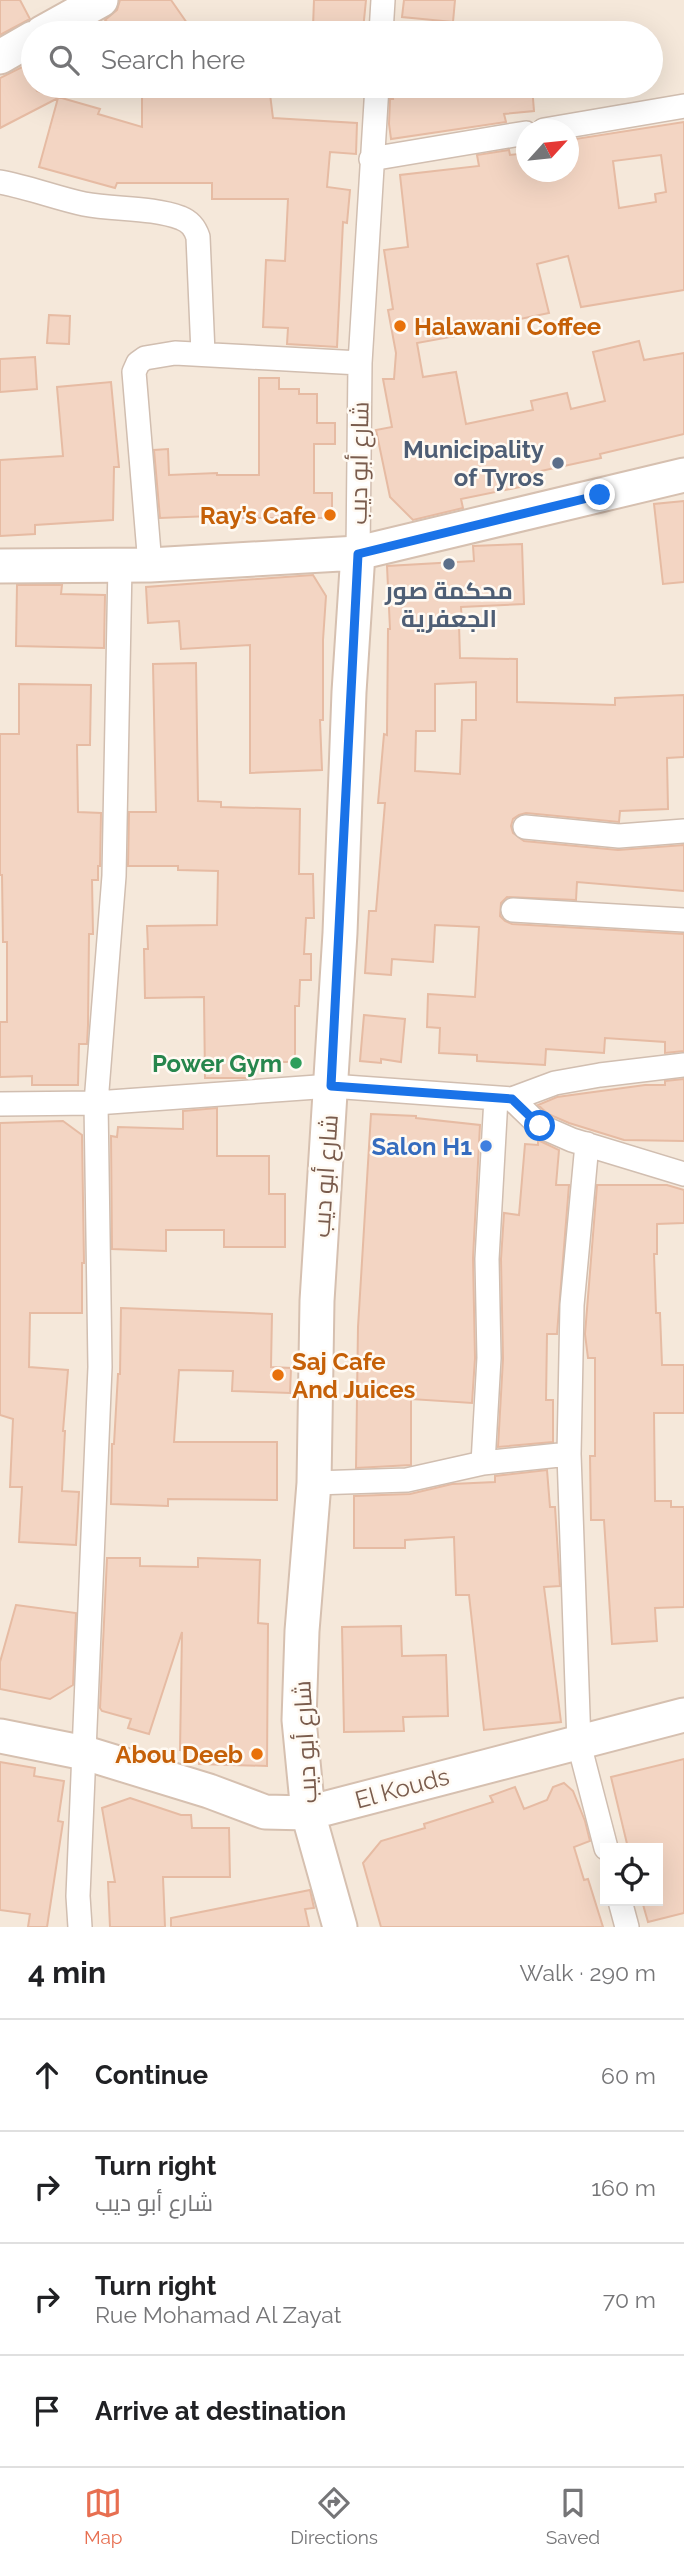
<!DOCTYPE html>
<meta charset="utf-8">
<style>
body{margin:0;font-family:Raleway,Cairo,sans-serif;background:#f6f6f6;color:#202124}
.controls{position:absolute;right:21px;bottom:21px;display:grid;overflow:hidden;border-radius:0px;box-shadow:0 7px 28px #0002}
.controls button{width:63px;height:63px;display:grid;place-items:center;padding:0;border:0;border-bottom:2px solid #e0e0e0;background:#fff;color:#202124;font:35px sans-serif}
.compass{position:absolute;left:516px;top:119px;width:63px;height:63px;border-radius:50%;background:#fff;box-shadow:0 7px 28px #0002;rotate:63deg}
.stop{position:absolute;width:21px;height:21px;margin:-16px;border:5px solid #1a73e8;border-radius:50%;background:#fff}
.stop.end{background:#1a73e8;border-color:#fff;box-shadow:0 2px 7px #0008}
.list{margin:0;padding:0;list-style:none}
h2{display:flex;justify-content:space-between;align-items:center;height:91px;margin:0;padding:0 28px;font-size:30px}
h2 small{font-size:23px;font-weight:400;color:#757577}
.list li{display:grid;grid-template-columns:46px 1fr auto;gap:21px;align-items:center;box-sizing:border-box;height:112px;padding:0 28px;border-top:2px solid #e0e0e0}
.list b{display:block;font-size:26px;white-space:nowrap}
.list p{margin:0;font-size:23px;white-space:nowrap;color:#757577}
.list em{font-size:23px;font-style:normal;color:#757577}
.icon{flex:none;width:38px;height:38px;fill:none;stroke:currentColor;stroke-width:2;stroke-linecap:round;stroke-linejoin:round}
.map{position:relative;flex:none;width:684px;height:1927px;overflow:hidden}
.search{position:absolute;background:#fff;box-shadow:0 7px 28px #0002;left:21px;right:21px;top:21px;height:77px;display:flex;align-items:center;gap:18px;box-sizing:border-box;padding:0 24px;border-radius:38px;color:#757577;font-size:26px}
.sheet{height:539px;background:#fff}
nav{display:flex;justify-content:space-around;align-items:center;box-sizing:border-box;height:98px;border-top:2px solid #e0e0e0;background:#fff;font-size:19px;color:#757577}
nav a{display:grid;justify-items:center;gap:4px}
nav .on{color:#e76f51}
.map>svg:first-child{display:block}
.residential{fill:#f5e8da;fill-rule:evenodd}
.building{fill:#f3d5c3;stroke:#e6bba3;stroke-width:2;fill-rule:evenodd}
.lines{fill:none;stroke-linecap:round;stroke-linejoin:round}
.street-casing{stroke:#d1beb0;stroke-width:26}
.secondary-casing{stroke:#d6c0b0;stroke-width:37}
.street{stroke:#fff;stroke-width:23}
.secondary{stroke:#fff;stroke-width:33}
.route{stroke:#1a73e8;stroke-width:9}
.food-dot{fill:#e8710a;stroke:#fffaf3;stroke-width:2.5}
.service-dot{fill:#5c6f8a;stroke:#fffaf3;stroke-width:2.5}
.leisure-dot{fill:#2e9e5b;stroke:#fffaf3;stroke-width:2.5}
.shop-dot{fill:#3f7fe0;stroke:#fffaf3;stroke-width:2.5}
.labels{text-anchor:middle;dominant-baseline:central;stroke-width:5;stroke-linejoin:round;paint-order:stroke}
.food-label{font-size:24px;font-weight:bold;fill:#c56008;stroke:#fffaf3;text-anchor:start}
.service-label{font-size:24px;font-weight:bold;fill:#4e5e75;stroke:#fffaf3;text-anchor:end}
.street-label{font-size:24px;fill:#7a5c4d;stroke:#fffaf3}
.leisure-label{font-size:24px;font-weight:bold;fill:#27864d;stroke:#fffaf3;text-anchor:end}
.shop-label{font-size:24px;font-weight:bold;fill:#366cbe;stroke:#fffaf3;text-anchor:end}
</style>
<div class="map">
<svg width="684" height="1927" viewBox="0 0 684 1927">
<rect width="100%" height="100%" fill="#fdf6ec"/>
<!-- residential -->
<path class="residential" d="M0,0h684v1927h-684zM33,33h618v53h-618zM526,130h42v42h-42zM605,1848h53v53h-53z"/>
<!-- building -->
<path class="building" d="M0,0h20l10,19 -30,16z
M120,0h51l16,23 -13,10h-54l-15,-13 12,-10z
M314,0h52l-3,30 -50,-3z
M404,0h51l-2,22 -51,-5z
M24,66l13,25 63,18 -2,5 44,13v-35h16v-6h41v3l22,-3h48l4,32 84,5 -1,31 -26,-2 -3,35 23,3 -3,33 -4,-1 -6,125 -50,-3 1,-16 -25,-1 3,-67 19,1 3,-62h-76v-16h-95l-2,5 -76,-21 19,-69 -58,30v-50z
M391,86h141l2,25 -30,3 2,8 -115,17 -2,-15 1,-25h3z
M684,122v168l-103,17 -13,-51 -31,8 12,49 -67,14 1,4 -66,12 6,34 33,-5 10,52 67,-14 -2,-9 36,-8 4,16 34,-8 -12,-49 46,-11 5,19 40,-7v81l-84,20 1,4 -74,16 3,11 -69,14 2,9 -50,12 -23,-23 -14,-67 16,-3 -9,-48h11l2,-26 -8,-43 5,-1 -9,-59 24,-3 -8,-72 79,-9 -2,-11 32,-5 1,5 17,-2v19h42v-32zM661,155l5,37 -11,2 1,8 -37,6 -6,-47z
M49,315l21,1 -1,28 -22,-1z
M35,357l2,32 -37,3v-33z
M259,378h20v11h20v5h18v29h18v21h-21v49h18v25h-93v-3l-79,3 -6,-68 14,-1 1,26 48,-2v2h42z
M111,382l8,85h-5l-1,53 -78,5v9l-35,2v-76l63,-4 -6,-69z
M684,501v81l-21,2 -9,-80z
M522,544l2,60 -63,3 1,16 -3,1 1,34 57,1v43l98,3v-7l69,-3v62l-17,1 1,51 -48,2 -1,11 -93,-9 -7,2 -6,4 -2,7 2,7 11,8 94,9 66,-5v46l-107,-9 -1,18 -69,-3 -6,6 -1,13 5,5 7,3 172,10v117l-19,2v-11l-60,-4 -1,15 -58,-4 -1,16 -68,-4v-6l-38,-2 1,-25 -13,-1 1,-33 47,3 4,-70 -44,-2 -2,37 -41,-3 -1,16 -26,-2 4,-62h7l9,-108h-7l6,-69 3,1 1,-106h2l-3,-63 87,-5 -1,-15zM476,682v38h-14l-2,54 -45,-3 1,-40h19v-47z
M313,575l13,21 -3,44v80h-3l2,50 -72,3v-128l-69,4 -2,-28 -31,2 -2,-36z
M17,585h45l-1,9 44,1 -1,53 -88,-2z
M196,663l2,138 23,1v5l79,2 -1,65h14l1,44h-8l-2,36h7v26h-11l-1,26h-4v56h-43v16h-47l-1,-81 -59,1 -1,-49h4l-1,-23 70,-1 1,-54 -40,-1v-4h-50l1,-54h27l-3,-148z
M19,684l72,1 -1,60h-13l1,67 23,1 -1,53h-2v14h-6l1,54h-4l-1,91 -1,19h-8l-1,41h-46v-9l-32,1v-55h7v-80h-4l-1,-67h-2v-141h19z
M364,1015l41,4 -4,43 -20,-3v4l-21,-2z
M684,1079v62l-60,-1 -55,-17 -21,-9 -10,-9 19,-8 88,-12h20v-4z
M217,1108v48h52v38h16v53h-61v-17h-58v21l-54,-2 -1,-113 6,1 1,-10 65,2v-18z
M371,1114l45,2v2l64,7 -7,133 2,100 -3,45 -61,-4v66l-55,3 2,-141z
M63,1121l19,14 2,128h-2v50h-52l-1,54 39,3 -5,61h2l-3,60 17,1 -3,53 -57,-3 3,-55h-12l3,-68 -13,-4v-292z
M538,1140l21,10 -3,35h13l-12,149h-10l-1,66h7v42l-55,5 5,-88 -2,-100 3,-46 15,2 6,-71 13,1z
M597,1185h70l17,5v33l-27,1v30h-3l2,59h4l2,52h22v48h-30l1,88h16v6h13v100l-29,1 2,33 -45,3 -8,-124h-13l-1,-64h5v-98h-7l-3,-24z
M121,1308l151,6 -1,53 20,1 -1,25 -58,-2 1,-20 -54,-1 -5,72h103v58l-109,-1v7l-57,-2 1,-60h2l4,-70h2z
M547,1470l3,37h5l5,79 -16,1 17,135 -77,8 -15,-135h-13l-2,-58 -49,3v8h-51v-52l56,-2 42,-10 43,-2v-6z
M107,1558h33v8l58,1v-9l62,2 -2,63 10,1 -1,142 -68,-2v-13l-19,-1 2,-118 -33,102 -21,-6 3,-9 -29,-8 -2,-3z
M16,1605l60,8 -3,72 -23,14 -50,-10v-27z
M401,1626l1,30 44,-1 2,61 -45,1 1,14 -60,1 -2,-105z
M684,1759v154l-36,9 -6,-21h16v-53h-30l-17,-71z
M0,1762l35,6 -1,8 30,5 -6,40 5,1 -16,105h-19l2,-13 -30,-4z
M564,1783l9,8 12,30 5,20 -16,6 10,33 4,-1 15,48h-222l-18,-64 18,-22 44,-13 -1,-4 69,-22 -3,-6 25,-9 9,22 23,-9 6,-13z
M130,1798l51,17h10l1,13h37l1,49h-67l2,50h-55l-2,-45h7l-13,-74z
M310,1890l4,18 -9,1 4,18h-138v-9z"/>
<g class="lines">
<!-- street casing -->
<g class="street-casing">
<path id="street" d="M381,33l2,-33
M544,130l140,-24
M371,159l155,-26
M0,182c28,5 56,16 84,22 31,6 67,3 97,14 10,4 14,10 17,19l5,116
M358,553l2,-190 17,-277
M150,565l-16,-193 4,-9 7,-5 30,-5 185,10
M525,827l94,9 65,-5
M513,910l171,10
M512,1099l43,-16 45,-8 84,-10
M0,1104l96,-1 235,-17 181,13 28,27 32,14 112,34
M587,1144l-15,161 -3,149 10,290 27,104
M483,1463l6,-105 -2,-99 9,-161
M314,1483l93,-3 76,-17 86,-9
M620,1901l7,26
M80,1927l-2,-31 22,-529 -4,-264 18,-227 6,-311"/>
</g>
<!-- secondary casing -->
<g class="secondary-casing">
<path id="secondary" d="M42,33l59,-33
M0,57l33,-19
M0,566l150,-1 208,-12 326,-78
M0,1736l85,17 124,38 56,21 43,1 376,-98
M340,1927l-32,-114 -9,-93 3,-89 12,-148 3,-182 23,-368 9,-241 9,-139"/>
</g>
<!-- street -->
<use href="#street" class="street"/>
<!-- secondary -->
<use href="#secondary" class="secondary"/>
</g>
<g class="lines">
<!-- route -->
<path class="route" d="M540,1126l-28,-27 -181,-13 27,-532 242,-59"/>
</g>
<!-- markers -->
<g class="food-dot">
<circle cx="400" cy="326" r="7"/>
<circle cx="330" cy="515" r="7"/>
<circle cx="278" cy="1375" r="7"/>
<circle cx="257" cy="1754" r="7"/>
</g>
<g class="service-dot">
<circle cx="558" cy="463" r="7"/>
<circle cx="449" cy="564" r="7"/>
</g>
<circle class="leisure-dot" cx="296" cy="1063" r="7"/>
<circle class="shop-dot" cx="486" cy="1146" r="7"/>
<g class="labels">
<!-- food labels -->
<g class="food-label">
<text x="414" y="326">Halawani Coffee</text>
<text x="316" y="515" text-anchor="end">Ray’s Cafe</text>
<text x="292" y="1361">Saj Cafe<tspan x="292" dy="28">And Juices</tspan></text>
<text x="243" y="1754" text-anchor="end">Abou Deeb</text>
</g>
<!-- service labels -->
<g class="service-label">
<text x="544" y="449">Municipality<tspan x="544" dy="28">of Tyros</tspan></text>
<text x="449" y="590" text-anchor="middle">محكمة صور<tspan x="449" dy="28">الجعفرية</tspan></text>
</g>
<!-- street labels -->
<g class="street-label">
<text transform="translate(359 463) rotate(-89)">شارع أبو ديب</text>
<text transform="translate(325 1176) rotate(-86)">شارع أبو ديب</text>
<text transform="translate(305 1742) rotate(-93)">شارع أبو ديب</text>
<text transform="translate(402 1788) rotate(-15)">El Kouds</text>
</g>
<!-- leisure labels -->
<g class="leisure-label">
<text x="282" y="1063">Power Gym</text>
</g>
<!-- shop labels -->
<g class="shop-label">
<text x="472" y="1146">Salon H1</text>
</g>
</g>
</svg>
<div class="controls">
<button><svg class="icon" aria-label="locate" viewBox="0 0 24 24"><circle cx="12" cy="12" r="6"/><path d="M12 2v4M12 18v4M2 12h4M18 12h4"/></svg></button>
</div>
<svg class="compass" viewBox="-18 -18 36 36"><path d="M0-13l5 13h-10z" fill="#e53935"/><path d="M0 13l5-13h-10z" fill="#757577"/></svg>
<div class="stop" style="left:540px;top:1126px"></div>
<div class="stop end" style="left:600px;top:495px"></div>
<div class="search"><svg class="icon" aria-label="search" viewBox="0 0 24 24"><circle cx="10" cy="10" r="6"/><path d="M15 15l6 6"/></svg>Search here</div>
</div>
<section class="sheet">
<h2>4 min<small>Walk · 290 m</small></h2>
<ul class="list">
<li><svg class="icon" aria-label="ahead" viewBox="0 0 24 24"><path d="M12 20V5M6 11l6-6 6 6"/></svg><div><b>Continue</b></div><em>60 m</em></li>
<li><svg class="icon" aria-label="right" viewBox="0 0 24 24"><path d="M7 20v-9h11M14 6l5 5-5 5"/></svg><div><b>Turn right</b><p>شارع أبو ديب</p></div><em>160 m</em></li>
<li><svg class="icon" aria-label="right" viewBox="0 0 24 24"><path d="M7 20v-9h11M14 6l5 5-5 5"/></svg><div><b>Turn right</b><p>Rue Mohamad Al Zayat</p></div><em>70 m</em></li>
<li><svg class="icon" aria-label="arrive" viewBox="0 0 24 24"><path d="M6 21V4h12l-3 4 3 4H6"/></svg><div><b>Arrive at destination</b></div></li>
</ul>
</section>
<nav>
<a class="on"><svg class="icon" aria-label="map" viewBox="0 0 24 24"><path d="M3 6l6-2 6 2 6-2v14l-6 2-6-2-6 2zM9 4v14M15 6v14"/></svg>Map</a>
<a><svg class="icon" aria-label="directions" viewBox="0 0 24 24"><path d="M12 3l9 9-9 9-9-9zM9 14v-3h6M13 9l2 2-2 2"/></svg>Directions</a>
<a><svg class="icon" aria-label="saved" viewBox="0 0 24 24"><path d="M7 4h10v16l-5-4-5 4z"/></svg>Saved</a>
</nav>
